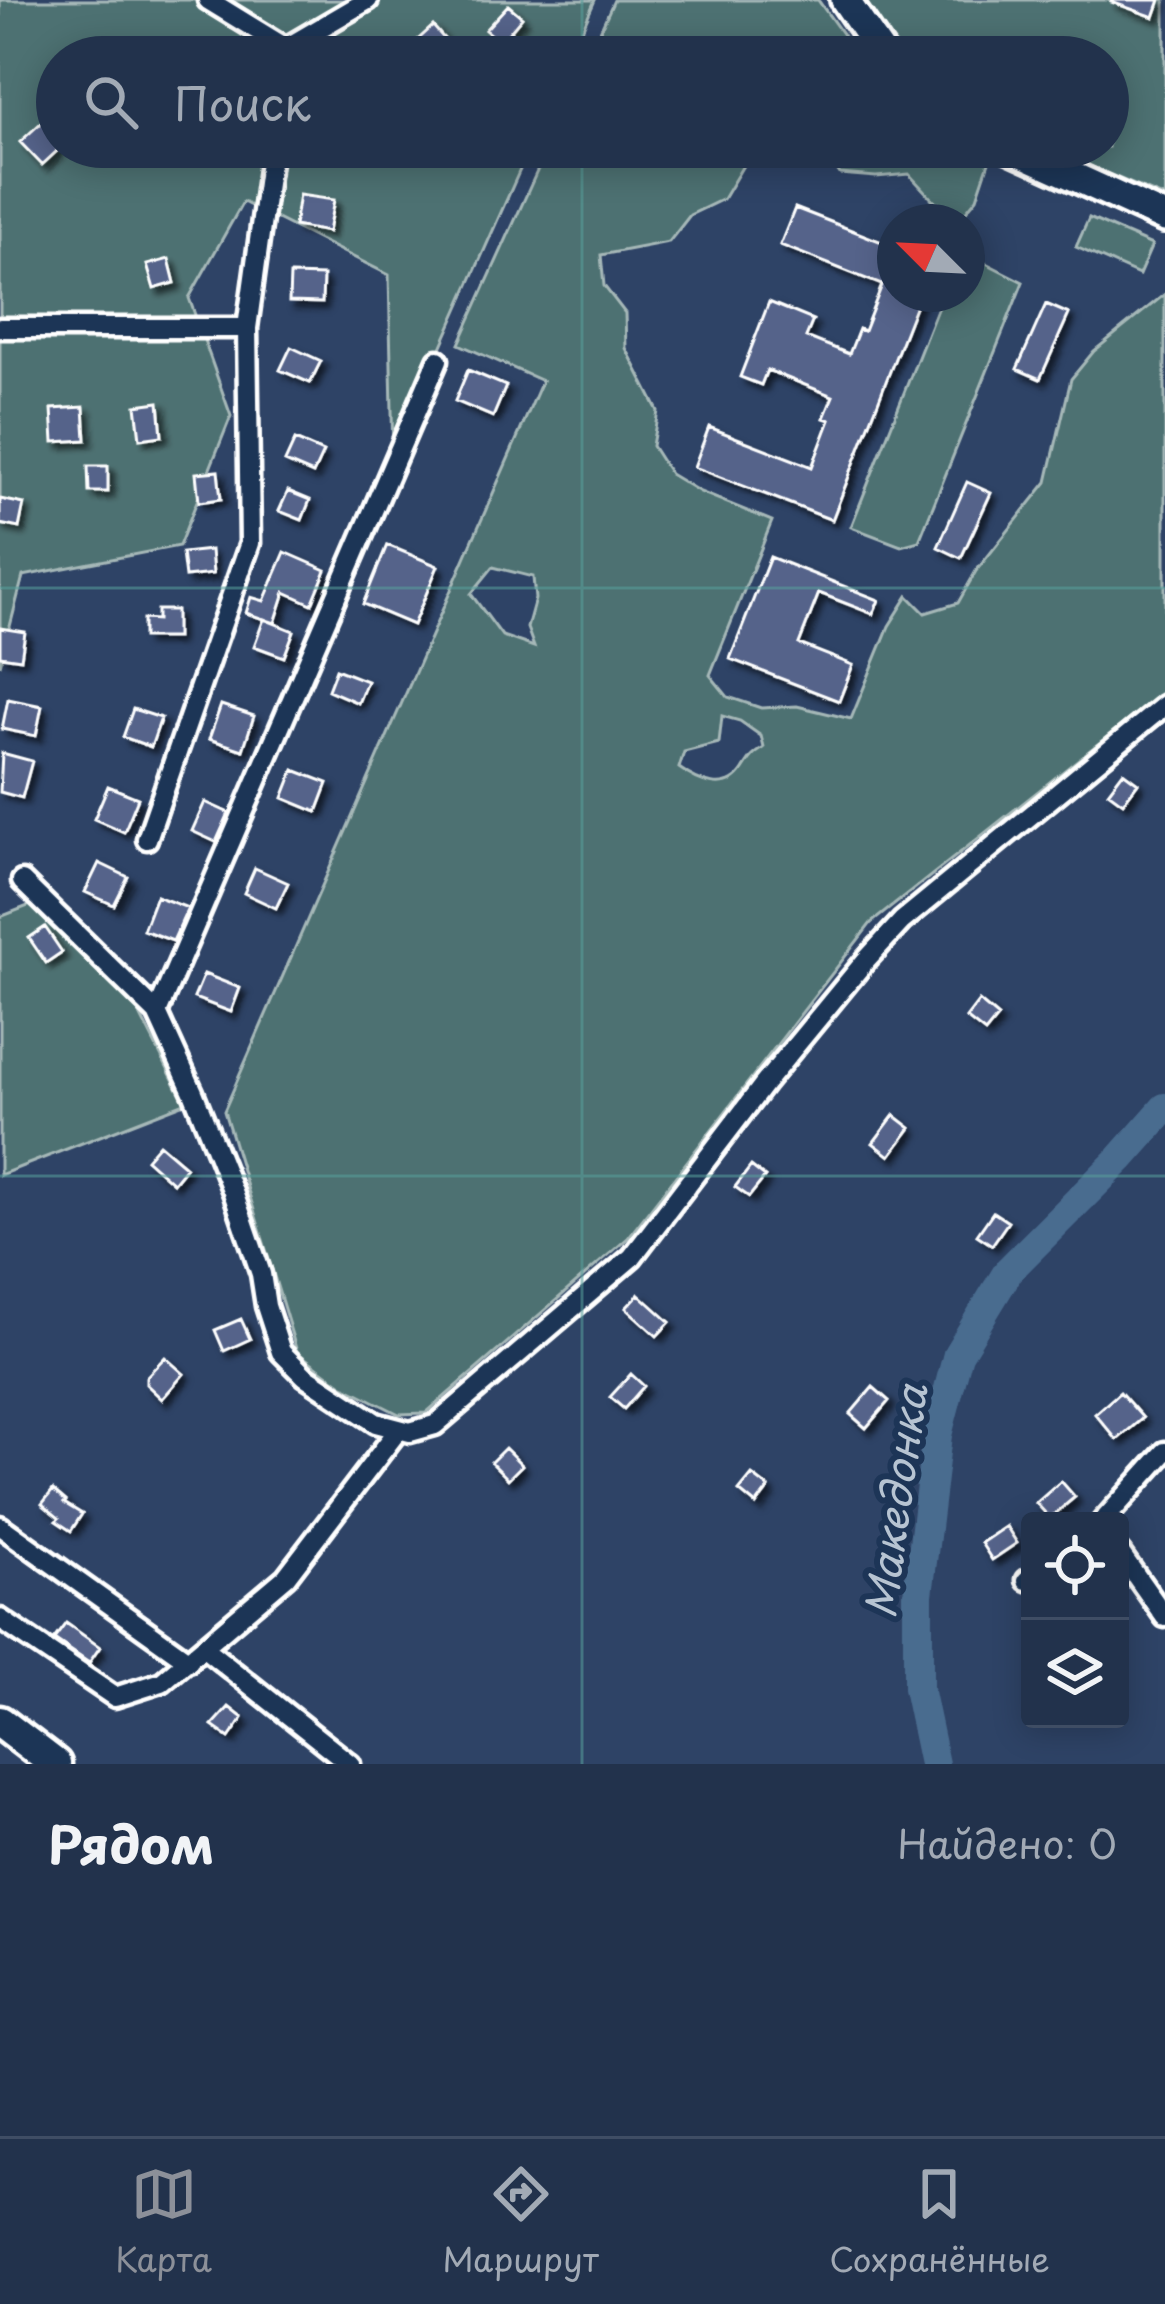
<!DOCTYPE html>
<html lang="ru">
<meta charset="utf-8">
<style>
body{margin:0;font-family:"Playpen Sans",sans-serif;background:#2e3e56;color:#f1f3f6}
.controls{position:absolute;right:36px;bottom:36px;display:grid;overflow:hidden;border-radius:12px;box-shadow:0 6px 30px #0003}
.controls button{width:108px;height:108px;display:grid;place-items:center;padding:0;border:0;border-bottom:3px solid #3f4d64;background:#22324c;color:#f1f3f6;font:60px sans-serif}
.compass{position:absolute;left:877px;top:204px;width:108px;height:108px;border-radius:50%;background:#22324c;box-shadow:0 6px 30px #0003;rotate:294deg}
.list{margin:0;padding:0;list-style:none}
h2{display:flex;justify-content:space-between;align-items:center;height:156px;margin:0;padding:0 48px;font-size:51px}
h2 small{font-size:39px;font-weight:400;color:#a2aab5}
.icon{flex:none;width:66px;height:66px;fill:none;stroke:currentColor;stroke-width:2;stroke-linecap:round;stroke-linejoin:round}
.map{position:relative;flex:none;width:1165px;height:1764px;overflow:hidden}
.search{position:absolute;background:#22324c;box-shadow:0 6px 30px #0003;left:36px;right:36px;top:36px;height:132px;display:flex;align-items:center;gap:30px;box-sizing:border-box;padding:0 42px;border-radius:66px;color:#a2aab5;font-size:45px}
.sheet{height:372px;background:#22324c}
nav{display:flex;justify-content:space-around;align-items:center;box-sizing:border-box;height:168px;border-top:3px solid #3f4d64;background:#22324c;font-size:33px;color:#a2aab5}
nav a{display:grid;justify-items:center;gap:6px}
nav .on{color:#8c9099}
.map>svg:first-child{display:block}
.green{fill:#4e7172;stroke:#a6b8b8;stroke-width:3;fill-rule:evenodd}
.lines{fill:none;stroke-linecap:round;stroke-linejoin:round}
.river{stroke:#4a6c8f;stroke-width:30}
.building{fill:#55638a;stroke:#fff;stroke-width:3;filter:url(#shadow)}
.minor-casing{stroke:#fff;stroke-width:27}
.secondary-casing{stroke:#fff;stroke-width:36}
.primary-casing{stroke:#fff;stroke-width:39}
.minor{stroke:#1d3557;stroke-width:18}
.secondary{stroke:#1d3557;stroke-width:27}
.primary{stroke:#1d3557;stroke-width:30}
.grid{fill:none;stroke:#579f9a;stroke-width:3;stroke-opacity:0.55}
.labels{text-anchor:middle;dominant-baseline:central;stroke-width:12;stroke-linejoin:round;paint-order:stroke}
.water-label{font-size:42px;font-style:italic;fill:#b7c4d2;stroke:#1d3557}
</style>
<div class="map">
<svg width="1165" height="1764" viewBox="0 0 1165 1764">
<defs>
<filter id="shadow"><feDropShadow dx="5.5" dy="5.5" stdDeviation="3" flood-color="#0009"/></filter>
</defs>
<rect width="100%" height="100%" fill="#2e4366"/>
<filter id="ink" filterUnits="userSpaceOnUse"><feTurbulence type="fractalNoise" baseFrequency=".00833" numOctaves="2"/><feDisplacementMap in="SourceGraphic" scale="24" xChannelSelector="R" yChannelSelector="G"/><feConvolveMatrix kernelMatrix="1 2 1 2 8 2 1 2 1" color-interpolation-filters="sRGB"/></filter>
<g filter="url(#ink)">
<!-- green -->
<path class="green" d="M0,0h595l-25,57h-513v90h473l-137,309 -4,-181 -146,-73 -54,96 42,118 -52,130 -156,30 -23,89z
M614,0h204l41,57h-271z
M856,0h309v198l-120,-51h63v-90h-214z
M548,147h206l-31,52 -33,16 -21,27 -68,13 3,31 21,27 1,35 32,63 -6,35 18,28 30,18 72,29 -62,154 18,22 33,11 36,-2 54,13 38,-93 19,-30 17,17 33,-10 18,-32 71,-89 24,-103 23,-28 71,-57v397l-294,232 -243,315 -202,175 -27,1 -57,-29 -45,-33 -73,-241 318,-730 -83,-37zM493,567l40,10 2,22 -8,29 7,19 -32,-11 -31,-42zM722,716l18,5 21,15 3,12c-12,7 -14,11 -21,22 -16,25 -45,12 -64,-2l5,-16 35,-9z
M822,147h150l19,9 -14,42 -14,17 -30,-15 -24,-26 -33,3 -36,-3z
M1089,218l63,27 -13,30 -63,-28z
M974,257l49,25 -104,259 -18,5 -50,-19 92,-233h24v-36z
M33,904l90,77 62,122 -185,72v-258z"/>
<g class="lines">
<!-- river -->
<path class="river" d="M934,1764l-16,-76v-93l19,-160 21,-81 51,-84 111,-111 45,-51"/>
</g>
<!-- building -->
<path class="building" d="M1112,0h48l-6,17 -43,-15z
M508,5l14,12 -22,26 -15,-13z
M433,26l27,31h-61z
M44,120l13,13v18l-15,14 -22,-23z
M299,195l35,5 -6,32 -34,-6z
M795,208l100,39v47h25l-88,226 -138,-53 15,-40 103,40 18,-47 -6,-2 9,-22 -66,-26 -6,15 -21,-8 29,-75 44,18 -7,17 43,17 10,-25 5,2 18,-46 -102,-40z
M169,259l6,24 -21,6 -7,-24z
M290,275l33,1 -1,27 -33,-1z
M1046,304l23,10 -29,65 -23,-10z
M291,347l30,14 -11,22 -30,-13z
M468,370l38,16 -13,31 -38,-16z
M159,402l3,34 -22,3 -4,-34z
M84,407l2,33 -32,2 -2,-33z
M295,440l28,12 -10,22 -28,-12z
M88,466h20v26h-19z
M218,471l3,28 -22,3 -3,-29z
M967,482l24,11 -30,65 -23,-11z
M288,491l22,9 -8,20 -23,-9z
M0,499l24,5 -5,24 -19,-4z
M387,545l51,21 -25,59 -50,-21z
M211,550l2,24 -28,3 -3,-24z
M285,552l41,18 -14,34 -27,-12 -10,31 -29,-10 5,-16 13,4z
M770,557l109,43 -6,14 -54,-21 -20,51 54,21 -14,36 -109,-42z
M157,610h19v28h-33v-19l14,1z
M264,619l30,12 -10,26 -30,-11z
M0,628l25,4 -4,27 -21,-3z
M336,669l31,12 -9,22 -30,-13z
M8,699l34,7 -6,30 -34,-7z
M221,705l33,11 -11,34 -34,-11z
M133,709l28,9 -10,29 -28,-10z
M2,753l30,8 -10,37 -22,-6z
M294,770l34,13 -11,29 -34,-14z
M1123,772l15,11 -15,20 -15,-11z
M108,786l30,12 -14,34 -30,-13z
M205,802l24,11 -13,29 -24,-11z
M99,863l29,14 -14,28 -29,-13z
M255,868l33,15 -12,25 -32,-15z
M156,896l32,12 -15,33 -30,-11z
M45,927l17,25 -16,11 -17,-25z
M204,974l36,14 -9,24 -37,-14z
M979,1001l19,16 -13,16 -19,-15z
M894,1115l17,13 -21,28 -17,-13z
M159,1144l27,23 -13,16 -27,-24z
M751,1166l14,11 -16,20 -14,-10z
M993,1212l15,10 -16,23 -15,-10z
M639,1294l31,28 -13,14 -31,-28z
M241,1319l9,20 -26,12 -9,-21z
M165,1357l19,17 -22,25 -16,-15v-7z
M631,1374l13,12 -20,23 -14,-12z
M873,1387l16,14 -23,27 -16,-14z
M1120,1392l23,26 -26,22 -22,-26z
M505,1448l17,17 -14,14 -17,-17z
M752,1475l17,13 -13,17 -17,-14z
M1061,1481l14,16 -25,21 -14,-15z
M53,1490l13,11 -2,2 18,11 -11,17 -15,-10 3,-3 -17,-14z
M1006,1526l11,17 -25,17 -11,-17z
M66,1623l34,24 -11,16 -35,-24z
M229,1707l14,11 -14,20 -17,-12z"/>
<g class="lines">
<!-- minor casing -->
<g class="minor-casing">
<path id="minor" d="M208,0l78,48
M286,48l82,-48
M0,328h247
M147,839l103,-296 -3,-215 25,-181
M22,881l135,132 36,79 40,100 28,82 5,32 15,46 24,24 71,47 34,9 25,-7 197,-168 132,-173 102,-124 36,-39 263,-216
M157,1013l281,-653
M1103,1521l62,-69
M0,1526l189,135
M1120,1553l45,64
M1027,1580l3,-2
M0,1619l115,78 47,-15 124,-105 113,-148
M204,1648l146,116"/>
</g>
<!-- secondary casing -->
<g class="secondary-casing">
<path id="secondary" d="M845,0l39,57
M1009,147l156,71"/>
</g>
<!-- primary casing -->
<g class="primary-casing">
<path id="primary" d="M0,1722l55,42"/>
</g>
<!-- minor -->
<use href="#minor" class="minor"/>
<!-- secondary -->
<use href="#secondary" class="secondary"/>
<!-- primary -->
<use href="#primary" class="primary"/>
</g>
</g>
<!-- grid -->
<path class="grid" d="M582,0v57M582,147v1617M0,588h1165M0,1176h1165"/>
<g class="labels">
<!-- water labels -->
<g class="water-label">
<text transform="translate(894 1501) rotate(-82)">Македонка</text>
</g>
</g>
</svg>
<div class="controls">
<button><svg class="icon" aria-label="locate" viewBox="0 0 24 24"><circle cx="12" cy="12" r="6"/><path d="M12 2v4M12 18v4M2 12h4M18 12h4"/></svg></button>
<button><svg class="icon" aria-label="layers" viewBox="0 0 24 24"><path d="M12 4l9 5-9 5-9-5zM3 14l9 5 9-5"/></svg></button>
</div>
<svg class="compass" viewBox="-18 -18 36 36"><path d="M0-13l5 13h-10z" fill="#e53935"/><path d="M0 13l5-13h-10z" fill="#a2aab5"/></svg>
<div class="search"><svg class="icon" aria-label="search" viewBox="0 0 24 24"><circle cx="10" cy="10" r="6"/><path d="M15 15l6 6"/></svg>Поиск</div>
</div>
<section class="sheet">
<h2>Рядом<small>Найдено: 0</small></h2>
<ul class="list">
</ul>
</section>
<nav>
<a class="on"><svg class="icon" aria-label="map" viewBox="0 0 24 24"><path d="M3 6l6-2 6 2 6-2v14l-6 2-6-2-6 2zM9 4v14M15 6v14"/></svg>Карта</a>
<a><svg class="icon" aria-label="directions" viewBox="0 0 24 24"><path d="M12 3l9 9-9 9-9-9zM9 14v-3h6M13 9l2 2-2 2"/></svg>Маршрут</a>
<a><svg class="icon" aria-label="saved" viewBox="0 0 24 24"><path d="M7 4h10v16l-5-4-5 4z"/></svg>Сохранённые</a>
</nav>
